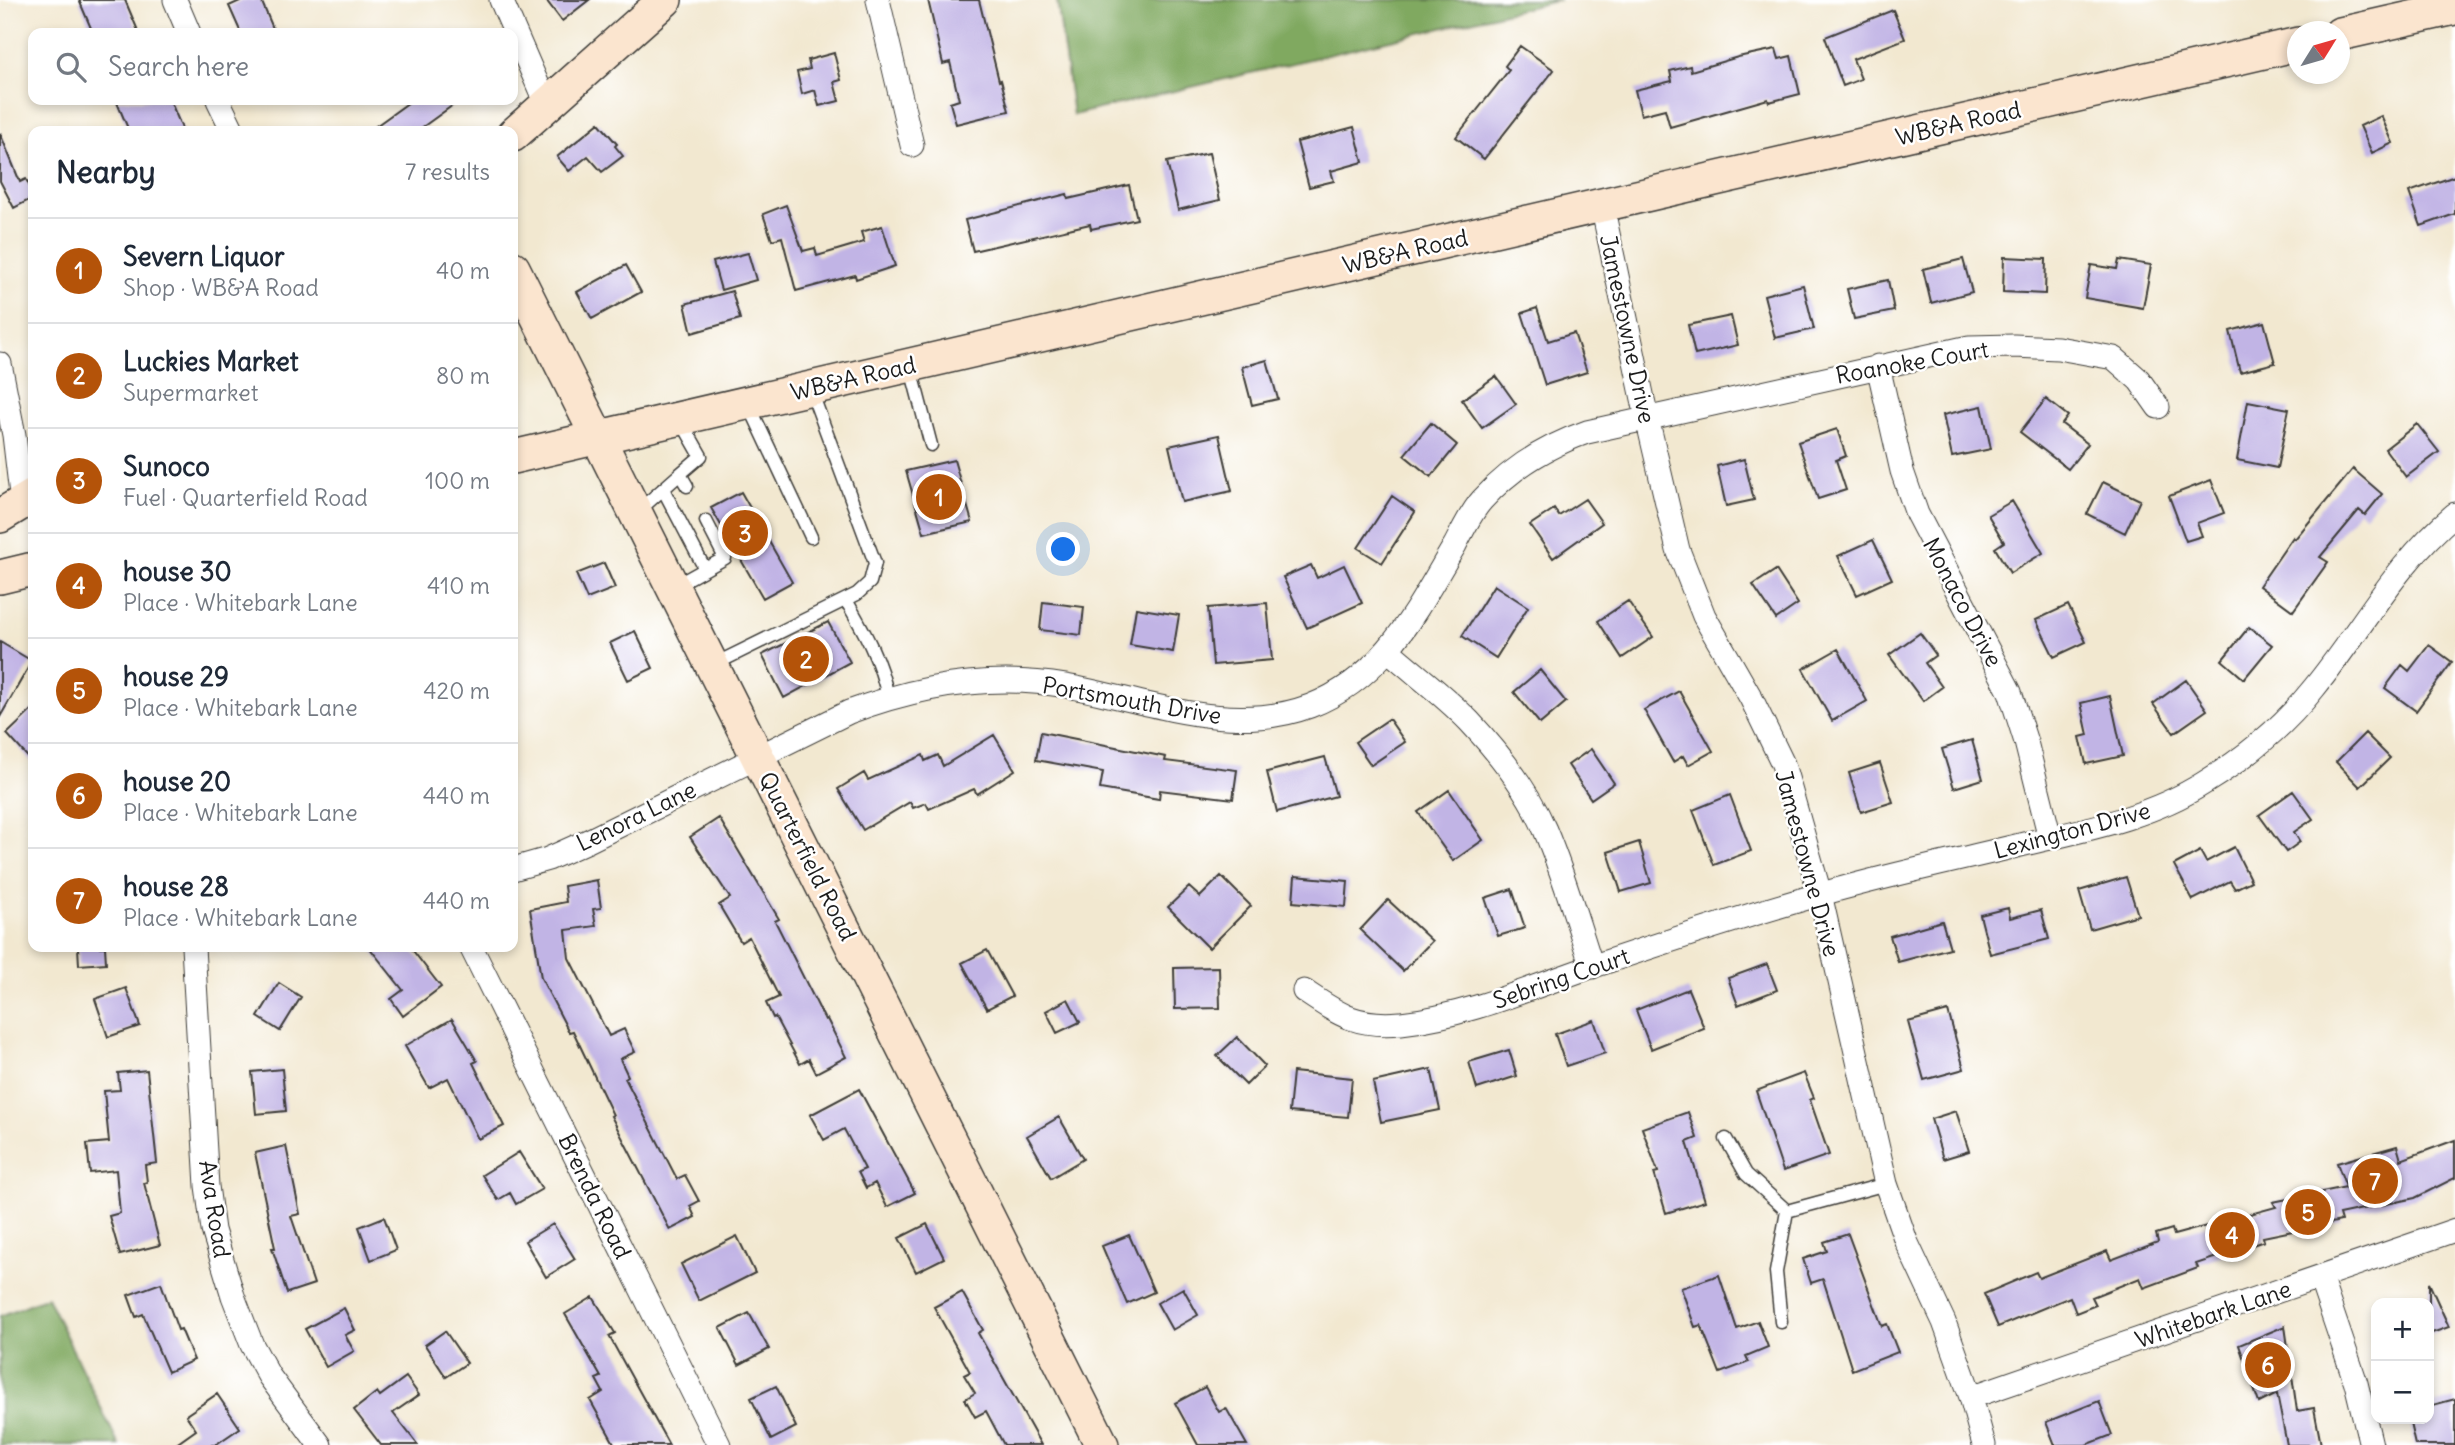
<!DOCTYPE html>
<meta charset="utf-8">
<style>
body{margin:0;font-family:Delius,sans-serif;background:#f2f2f3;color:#1f2937}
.controls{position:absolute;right:21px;bottom:21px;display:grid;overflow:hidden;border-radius:14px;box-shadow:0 4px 10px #0003}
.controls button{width:63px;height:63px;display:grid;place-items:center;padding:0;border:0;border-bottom:2px solid #e0e1e3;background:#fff;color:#1f2937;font:35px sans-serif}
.compass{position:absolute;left:2287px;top:21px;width:63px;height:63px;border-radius:50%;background:#fff;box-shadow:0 4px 10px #0003;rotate:53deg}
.you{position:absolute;left:1064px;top:550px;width:24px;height:24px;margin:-18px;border:5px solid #fff;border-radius:50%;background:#1a73e8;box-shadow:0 0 0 10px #1a73e833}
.badge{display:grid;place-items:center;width:46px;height:46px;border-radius:50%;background:#b45309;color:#fff;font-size:23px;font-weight:700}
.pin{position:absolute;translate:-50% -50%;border:4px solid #fff;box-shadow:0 2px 7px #0006}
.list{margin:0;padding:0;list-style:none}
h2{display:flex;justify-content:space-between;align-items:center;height:91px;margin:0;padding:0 28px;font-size:30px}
h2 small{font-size:23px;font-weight:400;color:#747a83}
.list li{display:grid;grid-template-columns:46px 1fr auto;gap:21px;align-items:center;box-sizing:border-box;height:105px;padding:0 28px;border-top:2px solid #e0e1e3}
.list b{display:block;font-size:26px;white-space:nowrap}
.list p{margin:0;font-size:23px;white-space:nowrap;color:#747a83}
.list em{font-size:23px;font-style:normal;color:#747a83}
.icon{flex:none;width:38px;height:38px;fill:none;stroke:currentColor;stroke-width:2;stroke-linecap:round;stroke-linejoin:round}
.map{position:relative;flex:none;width:2455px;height:1445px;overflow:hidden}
.search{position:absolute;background:#fff;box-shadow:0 4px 10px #0003;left:28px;top:28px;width:490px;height:77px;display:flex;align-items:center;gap:18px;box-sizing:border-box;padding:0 24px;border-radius:14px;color:#747a83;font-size:26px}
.panel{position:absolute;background:#fff;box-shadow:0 4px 10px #0003;left:28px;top:126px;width:490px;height:826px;border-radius:14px}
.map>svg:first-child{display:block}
.forest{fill:#80a960;stroke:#4e623e;stroke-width:2}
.building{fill:#c1b4e5}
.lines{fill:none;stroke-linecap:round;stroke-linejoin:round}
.lane-casing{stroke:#3c3b37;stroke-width:15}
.street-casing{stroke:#3c3b37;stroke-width:25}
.secondary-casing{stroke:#3c3b37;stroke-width:36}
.lane{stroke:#fff;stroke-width:12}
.street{stroke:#fff;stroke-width:23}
.secondary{stroke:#fbe5cf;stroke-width:33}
.labels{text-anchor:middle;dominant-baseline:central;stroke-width:5;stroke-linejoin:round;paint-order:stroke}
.street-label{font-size:23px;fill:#1c1c1c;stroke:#fff}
</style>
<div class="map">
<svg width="2455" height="1445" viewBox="0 0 2455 1445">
<rect width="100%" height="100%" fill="#fff"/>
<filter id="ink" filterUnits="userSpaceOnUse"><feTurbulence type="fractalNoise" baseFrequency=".0143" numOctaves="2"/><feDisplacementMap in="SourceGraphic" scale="14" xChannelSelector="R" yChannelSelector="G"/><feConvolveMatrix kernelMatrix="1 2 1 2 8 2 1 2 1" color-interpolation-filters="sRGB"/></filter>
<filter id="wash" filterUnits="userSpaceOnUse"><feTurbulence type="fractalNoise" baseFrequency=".00686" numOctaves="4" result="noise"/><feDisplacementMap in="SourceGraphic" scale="28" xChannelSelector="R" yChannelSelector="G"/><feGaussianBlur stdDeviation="1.57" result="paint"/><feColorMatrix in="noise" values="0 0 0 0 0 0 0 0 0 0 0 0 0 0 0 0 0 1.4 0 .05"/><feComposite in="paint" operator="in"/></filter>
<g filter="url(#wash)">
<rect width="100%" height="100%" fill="#f2e8d0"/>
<!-- forest -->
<path class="forest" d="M1057,0h503l-487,115z
M47,1297l72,148h-119v-129z"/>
<g id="blocks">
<!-- building -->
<path class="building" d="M79,0h46l14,33h-46z
M242,0h19l14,33h-34l-12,-27z
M546,0h43l-27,21z
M928,0h51l20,81 2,-1 8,31 -53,13 -6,-21 9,-3 -9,-38 -7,2z
M1893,10l12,29 -52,20 8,20 -18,7 -18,-49z
M1520,46l34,24 -70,89 -28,-22 53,-67 -4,-4z
M1776,49l3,10 12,-3 9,38 -31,8 -1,-3 -98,28 -5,-18 -24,6 -6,-25 37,-9 -2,-10 20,-5 1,5 47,-14z
M834,53l7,27 -7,2 5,19 -20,5 -4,-16 -13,4 -5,-22 13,-3 -2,-9z
M116,100h54l13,31h-54z
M412,100h48l-43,31h-48z
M2381,116l12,27 -21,10 -12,-27z
M599,123l18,21 -2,2 8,10 -21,16 -14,-16 -19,15 -12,-14z
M1354,127l9,35 -32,9 3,10 -25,6 -12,-45z
M0,133l20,49 6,-3 7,14v5l-19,10 -14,-27z
M1209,153l11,47 -42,10 -11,-48z
M2455,176v38l-34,12 -12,-34z
M1129,185l8,34 -46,10 -1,-5 -117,27 -8,-31 102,-26 1,5z
M786,205l17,46 12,-3 2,8 47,-14 -3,-10 21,-6 13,40 -39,13 -1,-4 -59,16 -14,-54 -10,3 -9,-26z
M748,253l8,27 -35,10 -8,-28z
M2004,257l42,2 -1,35 -42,-2z
M1963,259l9,33 -41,11 -8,-34z
M2119,260l32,5 -8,43 -58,-10 6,-33 26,4z
M626,265l15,27 -49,27 -15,-27z
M1888,280l6,31 -40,8 -7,-30z
M1803,285l11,44 -39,9 -11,-43z
M732,291l8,28 -48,14 -7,-29z
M1537,308l11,33 26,-8 13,39 -42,13 -23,-72z
M1731,316l7,29 -43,10 -7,-30z
M2264,322l11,41 -35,9 -10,-41z
M1267,360l11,39 -26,6 -10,-38z
M1496,376l20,28 -34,24 -20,-28z
M2046,399l22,17 -6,8 26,20 -20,25 -48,-37z
M2248,401l41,8 -12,59 -40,-8z
M1982,406l9,43 -39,8 -9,-42z
M1431,423l26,22 -26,32 -27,-22z
M2417,424l22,28 -33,25 -21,-28z
M1837,429l9,27 -10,4 10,30 -28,9 -20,-57z
M1219,435l13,56 -50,11 -13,-56z
M1744,459l10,41 -28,6 -9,-40z
M954,460l18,62 -48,11 -18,-62z
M2353,469l29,25 -17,21 -6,-5 -39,47 8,5 -35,49 -34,-25 34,-49 2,2z
M2211,480l13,33 -27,10 5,13 -16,5 -17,-45z
M2103,482l37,18 -15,33 -38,-19z
M741,492l51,90 -29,16 -52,-90z
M1392,496l23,16 -33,51 -24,-15z
M1585,499l17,24 -49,35 -23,-33 24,-16 5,7z
M2012,501l31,52 -33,20 -15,-25 9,-6 -16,-27z
M1873,540l19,39 -35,16 -19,-39z
M604,563l11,25 -28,11 -11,-25z
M1311,565l6,13 27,-13 18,38 -55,25 -24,-51z
M1776,570l22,34 -22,15 -23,-34z
M1494,585l34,22 -32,51 -34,-22z
M1628,601l25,36 -31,21 -24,-37z
M1043,602l41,5 -3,28 -41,-5z
M1267,603l5,57 -59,5 -5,-57z
M2068,605l18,37 -32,15 -18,-37z
M1136,608l43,7 -6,37 -43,-7z
M828,622l22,40 -66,36 -22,-43z
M2249,627l23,18 -28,34 -22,-19z
M635,631l18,37 -25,12 -18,-37z
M1920,633l16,22 -11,8 17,24 -19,14 -34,-46z
M0,642l32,19 -32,56z
M2429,645l23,17 -36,49 -31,-23 17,-23 7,6z
M1838,649l29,52 -35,20 -29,-52z
M1540,670l26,32 -26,22 -26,-32z
M2186,680l21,30 -33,23 -21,-29z
M1679,691l34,60 -25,14 -5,-9 -10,6 -29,-52z
M2110,696l13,60 -37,8 -6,-27 8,-2 -7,-32z
M33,709v54l-26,-29z
M1389,719l16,23 -34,23 -16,-23z
M1041,732l125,25 -1,4 72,9 -4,29 -73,-9 -1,9 -59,-10 3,-17 -67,-12z
M2365,733l25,25 -30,29 -24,-25z
M994,735l21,35 -38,24 -3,-5 -45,20 -3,-6 -13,5 -3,-6 -47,28 -25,-41 26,-16 4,7 55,-25 2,6 13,-6 5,11z
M1972,740l11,39 -29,9 -12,-39z
M1591,749l23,34 -23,16 -23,-34z
M1325,757l11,39 -59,16 -10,-40z
M1880,763l13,39 -32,10 -12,-39z
M1449,790l34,50 -30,21 -35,-49z
M2293,791l20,28 -19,13 6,10 -14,10 -27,-37z
M1730,795l21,56 -37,14 -21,-55z
M719,818l60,101 -4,2 50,99 2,-1 19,38 -30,16 -7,-14 -9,5 -25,-47 -2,1 -7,-15 13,-6 -30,-60 -8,5 -22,-37 11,-7 -40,-61z
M1639,842l12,41 -30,9 -13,-40z
M2234,847l17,34 -16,8 -5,-8 -37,19 -19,-35 26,-14 6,11z
M1221,876l30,30 -42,42 -41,-41 21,-20 11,10z
M1295,876l53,5 -2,26 -53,-5z
M2126,877l12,38 -48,14 -11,-38z
M597,880l4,28 -8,1 3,17 -30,4 3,28 40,78 15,-7 11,23 -15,7 8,17 -3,2 52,101 8,-4 14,26 -9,5 5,11 -25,13 -59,-114 2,-1 -40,-84 -4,1 -28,-54 -11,-69 36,-7 -2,-16z
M1512,889l13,39 -27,8 -13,-38z
M1388,900l44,41 -29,30 -43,-41z
M2008,908l2,10 31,-8 8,29 -59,15 -10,-39z
M1942,921l8,27 -52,14 -8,-26z
M78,947h27l1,16 -27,2z
M369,947h41l31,40 -38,29 -12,-17 12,-9z
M987,950l25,46 -25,13 -25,-46z
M1767,964l10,26 -39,15 -10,-27z
M1219,967l1,41 -45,1 -1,-41z
M279,983l22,14 -21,34 -22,-14z
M126,988l14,38 -32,11 -13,-38z
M1688,989l16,39 -53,21 -15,-39z
M1068,999l12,23 -23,11 -11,-22z
M1948,1011l16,58 -40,11 -16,-58z
M452,1019l25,42 -4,2 31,63 -26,13 -30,-61 -19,10 -24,-42z
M1594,1020l11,33 -39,13 -11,-32z
M1237,1037l28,29 -19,19 -29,-29z
M1509,1050l8,26 -40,13 -8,-27z
M282,1069l4,42 -30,3 -4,-42z
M1431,1069l9,41 -59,12 -8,-40z
M147,1070l10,93 -12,2 2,17 -3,1 16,62 -40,10 -11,-39 11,-3 -4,-43 -26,3 -3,-29 22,-2 -5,-51 16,-1 -2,-17z
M1293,1072l59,6 -4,39 -59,-5z
M1804,1073l10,25 -4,2 19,55 -46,16 -27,-80z
M859,1089l56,104 -28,14 -12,-24 -9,5 -8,-16 7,-3 -21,-40 -20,11 -14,-25z
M1956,1111l13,40 -26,8 -12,-40z
M1688,1112l9,26 -10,4 18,59 -39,12 -12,-40 4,-1 -16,-44z
M1059,1117l24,42 -32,19 -24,-42z
M2455,1140v38l-40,20 -76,16 2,7 -78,16 1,4 -68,23 2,4 -54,20 -4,-10 -48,19 4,8 -20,8 -6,-16 -72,30 -14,-33 52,-22 3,6 68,-27 4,9 47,-18 -2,-8 16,-5 2,6 102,-28 -3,-5 73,-15 -9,-24 60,-17 4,14z
M286,1146l14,68 -9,2 23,68 -27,9 -15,-45h3l-20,-95z
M519,1152l23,37 -26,15 -6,-11 -12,7 -16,-25z
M384,1217l12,33 -25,10 -12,-33z
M553,1224l22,35 -29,18 -21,-36z
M927,1224l17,34 -28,14 -17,-34z
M1848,1234l34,92 5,-2 11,28 -46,18 -29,-91 -12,4 -8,-24 24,-8 -3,-9z
M1129,1235l25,57 -27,12 -25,-58z
M737,1236l18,37 -56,28 -18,-37z
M1719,1275l18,54 21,-8 10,26 -22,9 3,6 -29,11 -19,-48 -6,2 -14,-39z
M161,1283l17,47 3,-1 13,31 -26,12 -25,-58 -7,3 -8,-22z
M2429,1283l20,44 -20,7z
M1183,1288l15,27 -26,15 -15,-27z
M962,1292l21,38 -5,3 63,112h-37l-18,-34 -11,6 -10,-18 10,-6 -11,-18 6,-3 -36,-65z
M593,1297l22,36 -6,3 60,109h-54l-25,-45 13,-8 -7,-13 5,-2 -36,-63z
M344,1308l11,22 -10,5 9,16 -28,16 -21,-38z
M749,1313l20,36 -30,16 -19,-37z
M2285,1326l12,85 17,-3 7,37h-34l-10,-51 -18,9 -20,-58z
M445,1331l22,32 -21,14 -21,-32z
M406,1377l13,18 -26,18 25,32h-37l-27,-35 23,-18 3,4z
M776,1386l20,41 -25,13 -20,-42z
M1205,1387l14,25 7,-4 21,37h-49l-23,-42z
M217,1394l23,34 -25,17h-40l21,-15 -10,-15z
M2455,1399v46h-40l-6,-26h20v-13z
M2099,1401l13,34 -26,10h-31l-9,-23z"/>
</g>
</g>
<g filter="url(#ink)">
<use href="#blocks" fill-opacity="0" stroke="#3c3b37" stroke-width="2"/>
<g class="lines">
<!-- lane casing -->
<g class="lane-casing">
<path id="lane" d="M910,365l21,80
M748,403l63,134
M680,419l21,37 -21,18 7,12
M663,489l42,80
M636,513l44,-39
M673,587l52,-29 -19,-37
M846,600c18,31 35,61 42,98
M713,665l144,-71 13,-12 5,-19 -65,-175
M1726,1139l20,35 41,37
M1781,1322l-5,-50 11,-61 99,-27"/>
</g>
<!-- street casing -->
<g class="street-casing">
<path id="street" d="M175,0l14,33
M501,0l46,106
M878,0l34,145
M218,100l15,31
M1602,205l45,213 31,132 26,66 47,82 32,66 37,130 66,290 20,57 38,81 27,75 13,48
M0,364l14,71 8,68
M1878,366l24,105 15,43 93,178 16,50 24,96
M1389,651c26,23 56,45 80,70 30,32 59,69 76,109 19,45 32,91 47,137
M513,869l35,-10 40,-18 261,-129c69,-26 143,-39 217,-26 80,14 164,50 244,20 75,-29 106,-96 145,-161 8,-15 16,-33 27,-45 29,-32 65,-54 105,-68l382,-85 45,-1 44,2 56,10 25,22 19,27
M193,947l14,239 6,44 20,66 19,49 17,31 51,69
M471,947l248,498
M1304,991c36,24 52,36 97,32 64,-7 124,-33 184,-54 77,-26 155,-52 233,-74 72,-21 146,-36 219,-54 57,-13 117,-26 167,-58 41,-25 80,-57 110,-95 49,-60 80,-123 141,-174
M2320,1277l36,106 15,62
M1971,1397l484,-167"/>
</g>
<!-- secondary casing -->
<g class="secondary-casing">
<path id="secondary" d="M2340,34l115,-26
M513,135l152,-135
M513,268l589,1177
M513,457l1785,-413
M0,516l33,-20
M0,577l33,-8"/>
</g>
<!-- lane -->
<use href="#lane" class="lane"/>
<!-- street -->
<use href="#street" class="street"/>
<!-- secondary -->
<use href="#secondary" class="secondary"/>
</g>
</g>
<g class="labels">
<!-- street labels -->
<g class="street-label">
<text transform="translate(1958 123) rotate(-13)">WB&amp;A Road</text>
<text transform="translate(1405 251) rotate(-13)">WB&amp;A Road</text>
<text transform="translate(1628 329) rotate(78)">Jamestowne Drive</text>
<text transform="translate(1912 362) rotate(-10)">Roanoke Court</text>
<text transform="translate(853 378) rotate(-13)">WB&amp;A Road</text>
<text transform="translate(1963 602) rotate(62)">Monaco Drive</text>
<text transform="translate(1132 700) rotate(10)">Portsmouth Drive</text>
<text transform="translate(636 816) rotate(-26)">Lenora Lane</text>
<text transform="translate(2072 830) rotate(-15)">Lexington Drive</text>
<text transform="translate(808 856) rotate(63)">Quarterfield Road</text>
<text transform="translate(1808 863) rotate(75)">Jamestowne Drive</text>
<text transform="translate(1561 978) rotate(-19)">Sebring Court</text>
<text transform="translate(595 1196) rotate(64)">Brenda Road</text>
<text transform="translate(215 1209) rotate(81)">Ava Road</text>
<text transform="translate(2213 1314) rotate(-19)">Whitebark Lane</text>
</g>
</g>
</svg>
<div class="controls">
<button>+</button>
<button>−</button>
</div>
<svg class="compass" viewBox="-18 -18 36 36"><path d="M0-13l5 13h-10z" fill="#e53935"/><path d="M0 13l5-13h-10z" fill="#747a83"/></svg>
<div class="you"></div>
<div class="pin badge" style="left:939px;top:497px">1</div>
<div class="pin badge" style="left:806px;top:659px">2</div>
<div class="pin badge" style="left:745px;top:533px">3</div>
<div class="pin badge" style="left:2232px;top:1235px">4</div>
<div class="pin badge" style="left:2308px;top:1212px">5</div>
<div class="pin badge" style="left:2268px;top:1365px">6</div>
<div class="pin badge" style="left:2375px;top:1181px">7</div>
<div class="search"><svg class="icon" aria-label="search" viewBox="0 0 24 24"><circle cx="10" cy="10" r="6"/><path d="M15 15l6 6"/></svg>Search here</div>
<section class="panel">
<h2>Nearby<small>7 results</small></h2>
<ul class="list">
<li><span class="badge">1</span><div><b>Severn Liquor</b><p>Shop · WB&amp;A Road</p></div><em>40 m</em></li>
<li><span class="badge">2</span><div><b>Luckies Market</b><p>Supermarket</p></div><em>80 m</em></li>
<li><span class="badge">3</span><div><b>Sunoco</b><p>Fuel · Quarterfield Road</p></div><em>100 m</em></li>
<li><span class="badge">4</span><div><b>house 30</b><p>Place · Whitebark Lane</p></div><em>410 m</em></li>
<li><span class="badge">5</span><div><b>house 29</b><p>Place · Whitebark Lane</p></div><em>420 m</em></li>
<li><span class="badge">6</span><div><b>house 20</b><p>Place · Whitebark Lane</p></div><em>440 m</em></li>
<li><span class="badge">7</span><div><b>house 28</b><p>Place · Whitebark Lane</p></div><em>440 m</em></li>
</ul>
</section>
</div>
